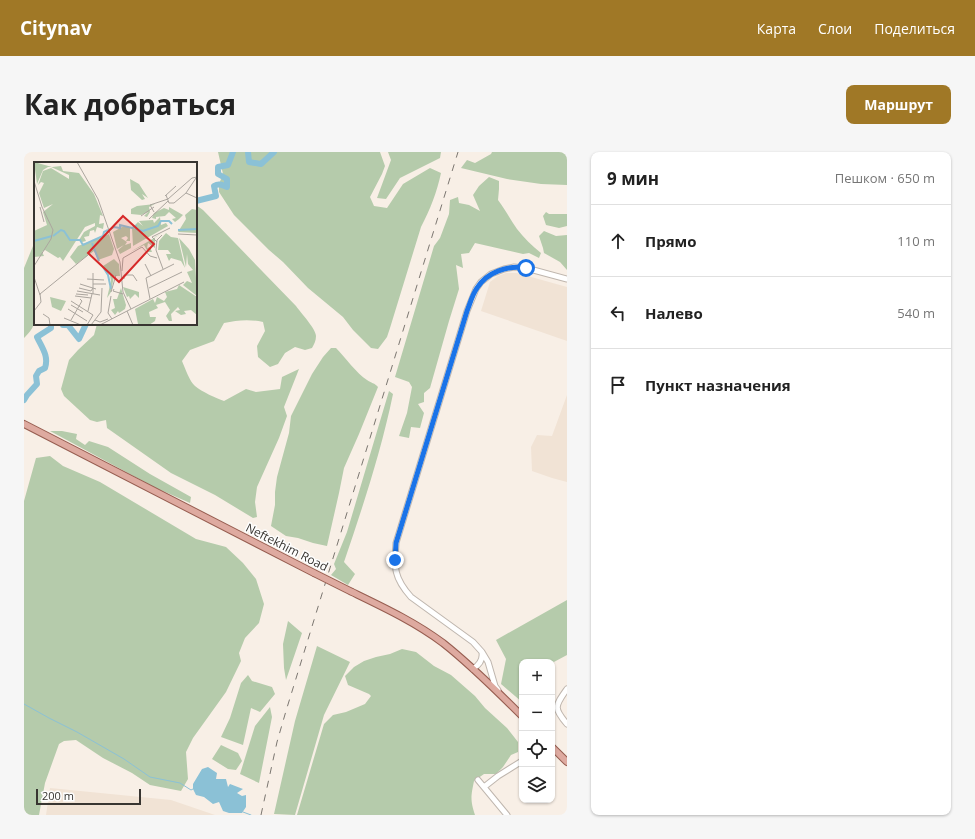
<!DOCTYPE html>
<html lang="ru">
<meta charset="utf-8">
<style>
body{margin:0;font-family:"Open Sans",sans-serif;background:#f6f6f6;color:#222}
.controls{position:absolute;right:12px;bottom:12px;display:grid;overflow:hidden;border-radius:8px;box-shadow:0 1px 3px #0004}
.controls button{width:36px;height:36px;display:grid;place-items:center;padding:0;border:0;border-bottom:1px solid #e0e0e0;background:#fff;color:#222;font:20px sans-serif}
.scale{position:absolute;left:12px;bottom:10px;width:105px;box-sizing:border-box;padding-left:4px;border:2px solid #383531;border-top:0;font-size:11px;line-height:14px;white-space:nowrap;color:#383531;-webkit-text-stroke:3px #fefefe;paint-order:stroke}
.stop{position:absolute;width:12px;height:12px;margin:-9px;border:3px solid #1a73e8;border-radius:50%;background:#fff}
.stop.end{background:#1a73e8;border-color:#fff;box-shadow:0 1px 4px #0008}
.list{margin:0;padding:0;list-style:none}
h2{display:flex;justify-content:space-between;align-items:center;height:52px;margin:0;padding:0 16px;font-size:17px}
h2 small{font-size:13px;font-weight:400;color:#767676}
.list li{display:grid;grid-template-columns:26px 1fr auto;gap:12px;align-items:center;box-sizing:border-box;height:72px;padding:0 16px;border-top:1px solid #e0e0e0}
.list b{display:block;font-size:15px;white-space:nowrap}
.list em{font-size:13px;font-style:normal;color:#767676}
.icon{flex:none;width:22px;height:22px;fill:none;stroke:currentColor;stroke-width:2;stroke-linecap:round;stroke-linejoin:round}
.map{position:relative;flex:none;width:543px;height:663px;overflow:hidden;border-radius:8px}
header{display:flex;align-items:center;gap:24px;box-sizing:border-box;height:56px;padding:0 20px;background:#a07826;color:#fff}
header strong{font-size:19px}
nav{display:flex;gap:22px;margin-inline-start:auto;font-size:14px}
.intro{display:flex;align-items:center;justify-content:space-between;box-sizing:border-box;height:96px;padding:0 24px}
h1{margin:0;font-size:28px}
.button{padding:10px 18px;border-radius:8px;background:#a07826;color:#fff;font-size:14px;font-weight:700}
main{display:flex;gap:24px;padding:0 24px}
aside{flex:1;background:#fff;border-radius:8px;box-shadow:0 1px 3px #0004}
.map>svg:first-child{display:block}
.built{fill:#f1e3d5}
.green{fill:#b5cbab}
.water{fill:#8bc1d6}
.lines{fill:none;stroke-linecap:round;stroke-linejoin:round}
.stream{stroke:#8bc1d6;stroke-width:1}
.river{stroke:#8bc1d6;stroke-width:6}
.minor-casing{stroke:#bfb6ae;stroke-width:7}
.major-casing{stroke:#965d50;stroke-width:8}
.minor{stroke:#fff;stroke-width:5}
.major{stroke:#deaaa0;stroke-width:6}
.rail{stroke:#7b7670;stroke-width:1;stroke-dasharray:7 7;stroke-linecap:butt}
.major-bridge-casing{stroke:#965d50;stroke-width:8;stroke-linecap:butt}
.major-bridge{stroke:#deaaa0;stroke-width:6}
.route{stroke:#1a73e8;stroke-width:5}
.labels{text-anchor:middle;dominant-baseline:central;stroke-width:3;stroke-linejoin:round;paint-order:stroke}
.street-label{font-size:12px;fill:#383531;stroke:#fefefe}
.inset-river{fill:none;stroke:#8bc1d6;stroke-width:2}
.inset-road{fill:none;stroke:#aba59e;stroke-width:1}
.view{fill:#d62828;fill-opacity:0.15;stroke:#d62828;stroke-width:2}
.inset-edge{fill:none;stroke:#383531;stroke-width:2}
</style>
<header>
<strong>Citynav</strong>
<nav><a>Карта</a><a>Слои</a><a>Поделиться</a></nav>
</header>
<div class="intro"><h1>Как добраться</h1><a class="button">Маршрут</a></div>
<main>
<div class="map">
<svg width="543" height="663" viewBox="0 0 543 663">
<rect width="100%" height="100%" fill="#f8efe6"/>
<!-- built -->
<path class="built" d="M482,121h11l50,14v54l-86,-30 9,-29 8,-6z
M543,243v87l-15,-4 -20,-7 -1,-24 6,-12 15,1z
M26,636l121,12 44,15h-169z"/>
<!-- green -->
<path class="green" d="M194,0h162l5,14 -3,8 -12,23 4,9 13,2 16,-24 27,-16 11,5c-4,19 -11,37 -20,54l-31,101 -3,9 -9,12 -7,-1 -18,-18 -10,-13 -35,-29 -25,-26 -14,-12 -35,-35 -15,-23v-8l4,-10z
M364,0h53l-1,6 -40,20 -14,21 -9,-1 14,-38z
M468,0h75v33l-26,-1 -34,-5 -46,-11 6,-8 8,3 16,-9z
M465,25l10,4v8l-1,11c7,9 12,19 19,29 7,9 15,17 24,24l-2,5 -10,-5 -6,1 -48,-11 -6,10 -8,1 2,14 -7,-3 3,24 -10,32 -19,67 -6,5v9l-6,2 6,9 -4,15 -9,-1 -2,11 -10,-2 8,-23 5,-26 -3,-5 -14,-5 39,-131 6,-8 9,-24 1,-14 8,-3 1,6 10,2 11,6 -7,-16 6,-9z
M172,53l7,5 93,96c5,7 20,23 20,30 0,5 -2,8 -4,12l-7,2 -10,-3 -10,6 -7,11 -8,3 -12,-10 -1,-11 8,-15 -2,-9c-13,-3 -26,-2 -39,1l-10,18 -24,9 -8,11c3,7 8,21 13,25 7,6 21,12 29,15l22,-12 10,3 24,-3 2,-12 17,-8 -15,38 3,9 -8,22 -22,49 -2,15 2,15 -4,1 -38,-23 -44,-22 -64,-45 -1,-8 -9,2 -7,-2 -26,-24 -3,-7 8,-29 9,-10 16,-15 3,-11h99z
M522,60l3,2h18v12l-8,2 -13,-3 -3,-9z
M520,79l12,5 11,-1v35l-7,-8 -16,-9 -1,-5 -4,-12z
M9,94h2v67c-2,5 0,6 -1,10 -1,6 -6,11 -10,15v-70z
M307,196h5c9,9 21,26 31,32 4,3 8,3 11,7l-19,47 -15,34 -5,25 -12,53 -14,-3 -15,-5 -12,-2 -15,-10 4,-21v-13l2,-15 12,-44 2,-17 21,-42 11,-17z
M365,239l4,3c-12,58 -30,112 -49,168l11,12 -7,11 -17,-10 5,-6 -2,-5 13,-32z
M26,279h12l15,3 -1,5 9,6 4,-4 19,6 42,27 41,23 -1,6 -36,-16z
M26,304l13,10 37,16 96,57 30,8 17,16 13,16 8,25 -5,19 -14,15 -6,15 2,8 -15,31 -33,46 -7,14 2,27 -7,12 -31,-6 -18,-12 -29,-15 -27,-18 -12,1 -5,3 -14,39 -6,32h-15v-314l12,-43z
M543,448v55l-15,8v-1h-30v40l-21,-18 5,-25 -10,-19z
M264,469l14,12 -16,47 -2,-12 -1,-24z
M293,494l33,16 -26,53 -29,100 -21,-1 21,-93z
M378,497l14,3 18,14 17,9 24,21 10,12 22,20 11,14v10l-7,3 -8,12 -7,7h-12l-10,7c-3,15 -4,19 1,34h-178l27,-91 9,-9 13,-3 19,-8 6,-8 -2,-2 -21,-9 -3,-9 9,-9 10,-6 12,-4 14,-3z
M224,523l4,6 20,6 3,7 -15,18 -9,-4 -8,37 -22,-8 9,-19 11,-35z
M246,555l2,10 -13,66 -19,-9 15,-48z
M197,593l17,8 4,8 -6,9 -8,-1 -16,-10z"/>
<!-- water -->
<path class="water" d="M184,615l9,6 -1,6h10l2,8 2,-3 13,5 -6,4 5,3 4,-1v12l-4,6h-13l-6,-2 -4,-9 -6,2 -9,-7 -8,-2 -3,-6v-5l9,-15z"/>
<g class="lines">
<!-- stream -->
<path class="stream" d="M0,552l25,14 28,14 47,27 26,18 30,6 11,7 2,-1
M219,660l8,3"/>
<!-- river -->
<path class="river" d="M224,0l1,10 12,2 13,-12
M172,49l20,-5 -2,-10c5,-3 8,-1 13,1v-8l-9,-5v-7l10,-2 5,-13
M39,172v1h5l11,14 7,-15
M0,248l3,-5 10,-11 -1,-8 3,-5 6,-3c4,-12 -3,-20 -8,-31l14,-9v-4"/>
<!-- minor casing -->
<g class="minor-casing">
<path id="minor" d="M449,517c6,-4 10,-9 9,-16
M543,537c-12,17 -14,19 0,35
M474,538l-3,-4 -7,-24 -6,-10 -9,-10 -62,-45c-17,-19 -17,-29 -15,-54l71,-232 9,-22 5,-7 10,-8 13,-5 10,-2 12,1 41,11
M454,628l29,35
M460,635l14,-11 24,-15"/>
</g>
<!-- major casing -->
<g class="major-casing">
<path id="major" d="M0,272l290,149
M328,440c31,15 63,30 91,51 28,22 54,48 79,73
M528,595l15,15"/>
</g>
<!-- minor -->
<use href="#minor" class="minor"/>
<!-- major -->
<use href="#major" class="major"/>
<!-- rail -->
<path class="rail" d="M237,663l16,-73 9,-31 172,-559"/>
<!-- major-bridge casing -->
<g class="major-bridge-casing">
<path id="major-bridge" d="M290,421l38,19"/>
</g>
<!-- major-bridge -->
<use href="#major-bridge" class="major-bridge"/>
</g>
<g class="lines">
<!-- route -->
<path class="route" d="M371,408l1,-17 71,-232c3,-7 5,-16 10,-23 10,-16 31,-23 49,-20"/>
</g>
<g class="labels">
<!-- street labels -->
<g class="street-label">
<text transform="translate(263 395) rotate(27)">Neftekhim Road</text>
</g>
</g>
<!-- overview -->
<g transform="translate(10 10)">
<rect width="163" height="163" fill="#f8efe6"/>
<path d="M0,0l18,5 9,-1 2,5 16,2 15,21 9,22 -3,-1 -1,9 5,-1 -1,6 -6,-2 -2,6 -1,-3 -4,1 -1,5 -5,1 2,4 -4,1 -3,-2 5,-8 11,-6v-3l-10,4 -22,34 -3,-4 -2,1 -13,-8 -3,2 2,4 -10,1v-26l13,-6 -4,-13 10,-8 -9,4 -5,-15 5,-10 -3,-1 -3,3 5,-14 8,-3 18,11v-4l-18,-8h-3l-5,3 -6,14zM96,17l9,5 9,14 -6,-4 3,5 -3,1 -11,-10zM121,42l-6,3 1,5 -3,5 -3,-1 4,-4 -7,3 -10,-1v-5l6,-3zM135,45l14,8 -4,4 -4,3 -3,-3 4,-1 -7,-6 -4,4 -9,1v2l-4,-1 2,-5 10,-5 5,2zM158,47l5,1v23l-19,-1 8,-13 -1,-4zM126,55l1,8 5,-2 2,3 -35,20 -1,-18 6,-6 5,4 -4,-5 14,-1 1,3zM88,65h8v14h-4l2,-3 -2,-2 -5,2 6,4 -2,3 6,-2v5l-11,6 -2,-4 6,-5 -7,4 -4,-17zM132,71l5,4 7,1 7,30 -4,-7 -10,-3 -2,3 -3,-7h5l-3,-4h-10l1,-9zM75,72l5,15 -2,6 -14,5 -4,-9 -18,13 -6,-7 8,-11zM127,72l-6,3v11l-7,-5 -1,5 3,-1 2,5h-4l-4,-7 -14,7zM145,76l10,11 6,11 2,36 -14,-11 4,-4 5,2 -5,-11 6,-2 -5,-6 -1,-10 -1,13zM80,97l5,5 1,12h-6l-3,16 -4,6 4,-17 -1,-6 -7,-9zM145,123l18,12v18l-6,-5 -7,1 2,3 -5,1 -6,-4 5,-1 -2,-3 -7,7 1,7h-3l-3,-5 4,-6 -5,-8 -9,3 2,3 -9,4 1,5h6l-1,4 -6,4 -11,-1 -3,-15 18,-10 2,4 2,-6 7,4 3,-4 -2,-5 12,-3zM89,125l16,5v6l-4,-4 -5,5 -1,-3 -2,1zM87,126l5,17 -1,4 -6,4 -1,-2 -3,4 -4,-5 4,-2 -2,-9h4zM16,135l16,4 -5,10 -9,-4z" fill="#b5cbab"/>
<path class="inset-river" d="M75,68l5,-3 6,1v-3l12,3 4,-2v3l7,2 15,-5 3,-5h8l3,3M144,68l19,-1M19,74l8,-6 3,1 6,9h10l3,5 20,-9 1,-4 4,-2M0,79l18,-5M58,81l7,18M69,105l5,8 3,14"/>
<path class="inset-road" d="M43,0l21,37 22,63 3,30 8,17 -31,16M0,19l8,26 11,23 -2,9 -17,27M152,31l11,5M132,33l3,8h5l12,-10 10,-15M131,34l11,-10M134,37l24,-21 5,-1M6,45l4,15M120,50l-4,-7 18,-6M107,54l13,-9M115,57l19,-18M144,72l19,1M128,73l-5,5 -1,10 7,19M123,80l-5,-5 18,-9M111,102l6,12M88,109l1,-13 19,-11 8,9 7,2M0,115l6,18M53,117l17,1M90,117v-4h9l4,6M46,122l16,5M59,122h13M45,126l12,3 2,-3M115,126l33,-16M80,127l-1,2 10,3M43,129l23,4M77,130l5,-17M42,132l12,1M59,132v-21M41,134l16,2M77,134l-3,17 4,6M116,137l-4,-21 28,-14M37,139l22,14 -6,10M37,143l12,7M34,147l19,12M97,147l53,-27M0,149l7,-9 -1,-8 48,-39M54,149l4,-17M93,149l6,14M9,152l6,4 1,7M30,156l17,7M37,158l11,-19 -2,-2M61,158l5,2 8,-3M57,163l10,-13 1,-24"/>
<path class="view" d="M89,54l31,28 -35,38 -31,-29z"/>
<rect width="163" height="163" class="inset-edge"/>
</g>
</svg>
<div class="controls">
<button>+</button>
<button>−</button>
<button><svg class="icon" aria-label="locate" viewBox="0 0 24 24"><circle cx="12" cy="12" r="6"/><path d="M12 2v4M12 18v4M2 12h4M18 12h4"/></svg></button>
<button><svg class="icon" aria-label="layers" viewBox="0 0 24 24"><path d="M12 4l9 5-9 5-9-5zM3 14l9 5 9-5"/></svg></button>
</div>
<div class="scale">200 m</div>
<div class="stop" style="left:502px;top:116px"></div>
<div class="stop end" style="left:371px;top:408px"></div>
</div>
<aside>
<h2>9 мин<small>Пешком · 650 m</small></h2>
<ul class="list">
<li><svg class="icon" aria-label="ahead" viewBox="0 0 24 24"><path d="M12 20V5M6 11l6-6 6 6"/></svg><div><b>Прямо</b></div><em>110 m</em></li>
<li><svg class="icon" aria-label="left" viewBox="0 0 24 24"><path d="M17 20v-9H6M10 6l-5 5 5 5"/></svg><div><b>Налево</b></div><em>540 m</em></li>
<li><svg class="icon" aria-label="arrive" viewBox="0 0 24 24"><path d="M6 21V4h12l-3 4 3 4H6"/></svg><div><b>Пункт назначения</b></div></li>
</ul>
</aside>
</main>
